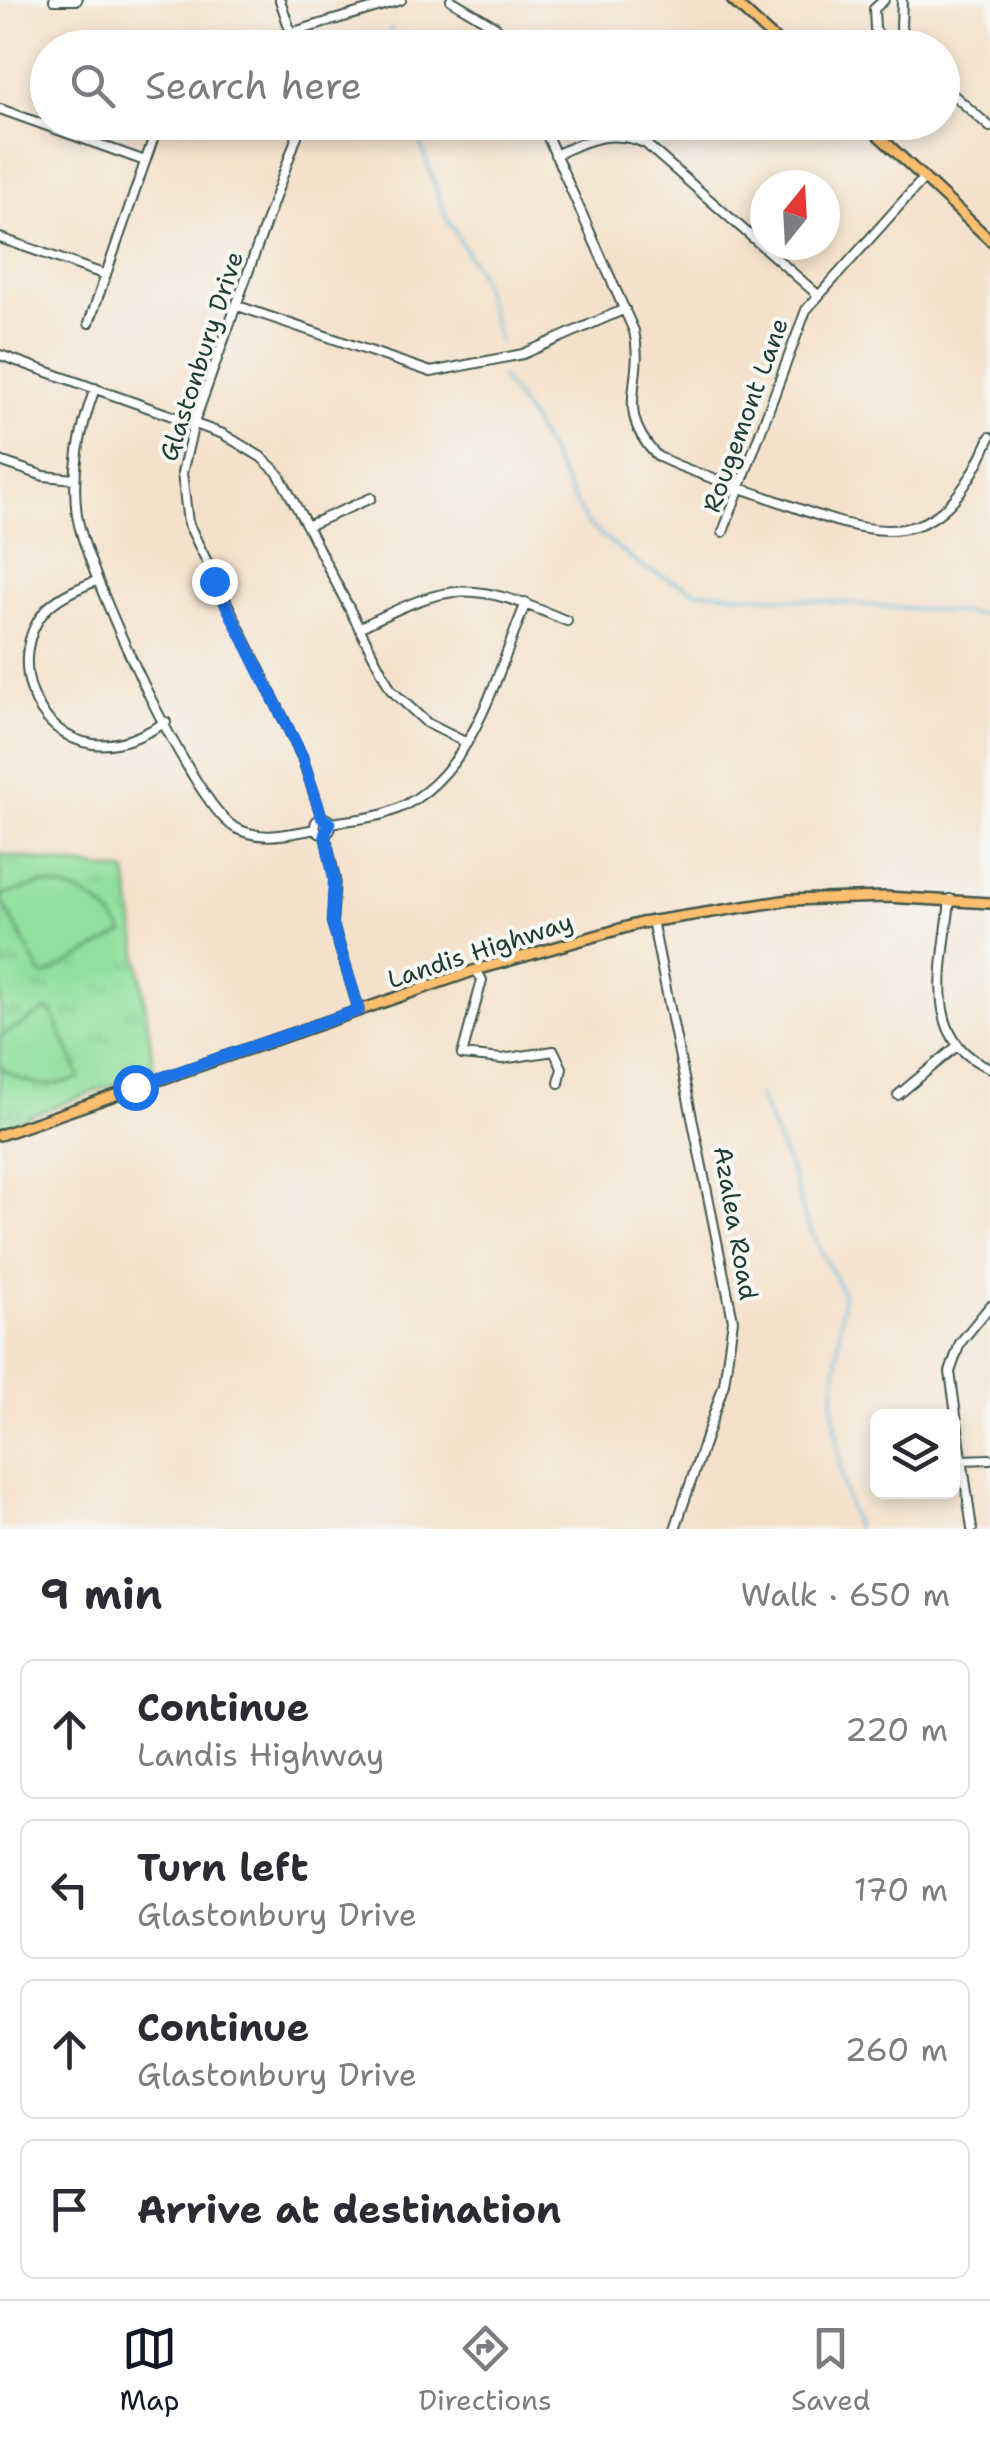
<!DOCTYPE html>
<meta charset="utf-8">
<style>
body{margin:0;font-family:"Shantell Sans",sans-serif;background:#f7f7f7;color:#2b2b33}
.controls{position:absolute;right:30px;bottom:30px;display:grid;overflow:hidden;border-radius:15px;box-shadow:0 5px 15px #0003}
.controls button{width:90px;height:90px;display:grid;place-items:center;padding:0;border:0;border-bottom:2px solid #e1e1e2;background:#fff;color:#2b2b33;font:50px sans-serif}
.compass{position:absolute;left:750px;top:170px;width:90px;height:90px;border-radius:50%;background:#fff;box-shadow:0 5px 15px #0003;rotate:18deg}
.stop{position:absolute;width:30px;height:30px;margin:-22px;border:8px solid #1a73e8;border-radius:50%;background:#fff}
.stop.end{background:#1a73e8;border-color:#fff;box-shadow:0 2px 10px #0008}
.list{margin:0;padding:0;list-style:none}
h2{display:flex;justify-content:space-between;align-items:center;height:130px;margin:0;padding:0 40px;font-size:42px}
h2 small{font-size:32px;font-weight:400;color:#7c7c81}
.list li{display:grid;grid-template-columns:65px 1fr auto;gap:30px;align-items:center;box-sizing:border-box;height:140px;margin:0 20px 20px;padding:0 20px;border:2px solid #e1e1e2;border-radius:15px}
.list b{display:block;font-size:38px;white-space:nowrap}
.list p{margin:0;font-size:32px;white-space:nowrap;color:#7c7c81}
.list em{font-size:32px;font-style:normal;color:#7c7c81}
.icon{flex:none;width:55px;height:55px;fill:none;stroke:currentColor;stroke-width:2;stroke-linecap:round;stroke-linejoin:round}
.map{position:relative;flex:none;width:990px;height:1529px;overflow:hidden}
.search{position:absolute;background:#fff;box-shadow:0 5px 15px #0003;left:30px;right:30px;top:30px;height:110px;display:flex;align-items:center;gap:25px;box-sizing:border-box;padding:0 35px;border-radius:55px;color:#7c7c81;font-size:38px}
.sheet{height:770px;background:#fff}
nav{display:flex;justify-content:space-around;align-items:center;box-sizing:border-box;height:140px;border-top:2px solid #e1e1e2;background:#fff;font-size:28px;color:#7c7c81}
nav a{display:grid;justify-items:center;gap:5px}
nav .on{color:#111827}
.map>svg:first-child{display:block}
.grass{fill:url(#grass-tufts);stroke:#588e69;stroke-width:2.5}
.pitch{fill:#90e09e;stroke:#588e69;stroke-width:2.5}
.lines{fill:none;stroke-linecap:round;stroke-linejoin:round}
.stream{stroke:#5fbadd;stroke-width:2.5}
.minor-casing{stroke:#3f564b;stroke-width:12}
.major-casing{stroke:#3f564b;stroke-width:14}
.minor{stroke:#fff;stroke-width:8}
.major{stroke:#fabe6e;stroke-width:9}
.route{stroke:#1a73e8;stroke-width:12}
.labels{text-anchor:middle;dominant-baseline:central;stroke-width:8;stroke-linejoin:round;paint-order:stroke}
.street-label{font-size:25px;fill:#1f3d34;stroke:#f6f6f2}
</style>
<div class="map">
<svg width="990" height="1529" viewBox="0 0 990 1529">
<defs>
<pattern id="grass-tufts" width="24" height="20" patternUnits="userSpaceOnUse" patternTransform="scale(2.5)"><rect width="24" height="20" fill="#90e09e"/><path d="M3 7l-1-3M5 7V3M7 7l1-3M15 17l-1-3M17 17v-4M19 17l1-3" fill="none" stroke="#7cc189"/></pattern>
</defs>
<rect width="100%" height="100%" fill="#f6f6f2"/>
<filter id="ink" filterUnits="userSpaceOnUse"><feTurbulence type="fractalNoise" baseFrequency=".01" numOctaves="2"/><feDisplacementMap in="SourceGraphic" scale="20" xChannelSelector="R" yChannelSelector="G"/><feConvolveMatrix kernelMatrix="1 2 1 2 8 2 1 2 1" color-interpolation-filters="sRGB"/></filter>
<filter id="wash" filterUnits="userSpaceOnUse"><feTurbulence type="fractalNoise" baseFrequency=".0048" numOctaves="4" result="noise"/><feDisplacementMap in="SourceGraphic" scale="40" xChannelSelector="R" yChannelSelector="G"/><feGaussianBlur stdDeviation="2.25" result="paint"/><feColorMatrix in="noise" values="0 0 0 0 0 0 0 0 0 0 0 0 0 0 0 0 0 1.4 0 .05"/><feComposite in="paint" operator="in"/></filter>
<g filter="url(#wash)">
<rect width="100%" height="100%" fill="#f4e1cb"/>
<!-- grass -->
<path class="grass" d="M0,854l127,18 27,198 -154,57z"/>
<!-- pitch -->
<path class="pitch" d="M41,884c38,4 62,17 83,49l-77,42 -6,-1 -41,-78z
M46,1010l6,2 28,66c-30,10 -56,9 -80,-12v-29z"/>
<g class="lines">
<!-- stream -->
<path class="stream" d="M390,28l5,20
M413,122l33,95 33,57 20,68
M501,378l29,40 57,106 55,43 54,24 294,24
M759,1096l34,81 11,40 39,77 -10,111 10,80 13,44"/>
</g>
</g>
<g filter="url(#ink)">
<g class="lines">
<!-- minor casing -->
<g class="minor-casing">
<path id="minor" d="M54,0h23
M280,0l16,48
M451,0l45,27 12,21
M884,0l-10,9 1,20 6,8 22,4
M902,0l-1,27 6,21
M240,48l161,-48
M942,85l48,42
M0,109l145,52
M302,122l-108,301 -12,50 6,50 114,234 20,61
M541,122l93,209c12,51 -22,78 23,125 36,18 77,29 115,43 105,39 167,62 218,-62
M555,155c31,-15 59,-27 91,-11l172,151
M0,238l106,37
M238,306l193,66 92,-18 102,-45
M89,323l70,-201
M0,355l223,79 38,23 17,16 29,53 84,164 36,33 40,20
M95,388c-15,42 -24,83 -18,127 8,54 114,286 157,312 25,15 54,7 82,2
M0,461l44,15 31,3
M307,526l64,-28
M723,532l83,-222 118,-132
M96,581c-17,7 -40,16 -52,31 -37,45 -11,124 49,132 27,3 51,-9 73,-22
M359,628c93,-47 112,-48 208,-7
M315 826a8 8 0 1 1 16 0a8 8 0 1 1-16 0Z
M331,823c17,-3 36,-4 53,-9 88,-28 110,-136 142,-211
M325,834l10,45 -3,43 27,88
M950,899c-5,61 -31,141 40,169
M652,920l81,400 -9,64 -49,145
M476,970l6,10 -20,75 40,4 52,-8 8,17 -3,15
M898,1095l58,-48
M961,1460l29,-1
M972,1529l-22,-157 10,-29 30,-37"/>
</g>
<!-- major casing -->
<g class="major-casing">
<path id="major" d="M732,0l52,48
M864,122l126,118
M0,1135l476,-165 165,-47 148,-23 97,-3 104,6"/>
</g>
<!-- minor -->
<use href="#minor" class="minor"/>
<!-- major -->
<use href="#major" class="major"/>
</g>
</g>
<g class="lines" filter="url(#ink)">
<!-- route -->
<path class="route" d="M135,1087l224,-77 -27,-88 2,-43 -9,-45 5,-11 -8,-5 -20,-62 -88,-175"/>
</g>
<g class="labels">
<!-- street labels -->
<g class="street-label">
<text transform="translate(201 356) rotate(-72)">Glastonbury Drive</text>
<text transform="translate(745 415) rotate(-70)">Rougemont Lane</text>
<text transform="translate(480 950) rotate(-18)">Landis Highway</text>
<text transform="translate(736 1223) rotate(80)">Azalea Road</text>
</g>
</g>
</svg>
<div class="controls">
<button><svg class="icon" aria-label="layers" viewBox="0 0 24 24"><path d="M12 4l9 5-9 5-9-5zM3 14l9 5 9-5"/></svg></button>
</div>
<svg class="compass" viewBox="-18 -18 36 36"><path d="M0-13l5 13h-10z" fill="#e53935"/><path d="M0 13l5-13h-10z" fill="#7c7c81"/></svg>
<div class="stop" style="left:135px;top:1087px"></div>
<div class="stop end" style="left:214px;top:581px"></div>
<div class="search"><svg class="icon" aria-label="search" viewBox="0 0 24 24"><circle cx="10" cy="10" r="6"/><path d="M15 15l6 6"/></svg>Search here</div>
</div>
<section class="sheet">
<h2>9 min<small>Walk · 650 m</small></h2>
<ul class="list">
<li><svg class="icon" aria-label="ahead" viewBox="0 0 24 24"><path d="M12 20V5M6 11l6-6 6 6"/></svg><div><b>Continue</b><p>Landis Highway</p></div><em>220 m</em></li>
<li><svg class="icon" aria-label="left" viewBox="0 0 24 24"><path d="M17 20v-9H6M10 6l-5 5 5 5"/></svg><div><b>Turn left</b><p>Glastonbury Drive</p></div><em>170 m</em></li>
<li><svg class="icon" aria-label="ahead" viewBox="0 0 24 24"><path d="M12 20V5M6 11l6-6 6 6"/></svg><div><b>Continue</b><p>Glastonbury Drive</p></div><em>260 m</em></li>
<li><svg class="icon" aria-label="arrive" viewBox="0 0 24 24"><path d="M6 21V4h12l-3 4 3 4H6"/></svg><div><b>Arrive at destination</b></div></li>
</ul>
</section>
<nav>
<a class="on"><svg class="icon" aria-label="map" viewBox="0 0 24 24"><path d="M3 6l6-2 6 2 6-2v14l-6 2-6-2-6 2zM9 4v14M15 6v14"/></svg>Map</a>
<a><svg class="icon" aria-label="directions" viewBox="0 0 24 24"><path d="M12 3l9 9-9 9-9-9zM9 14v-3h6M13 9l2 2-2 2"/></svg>Directions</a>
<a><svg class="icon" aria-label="saved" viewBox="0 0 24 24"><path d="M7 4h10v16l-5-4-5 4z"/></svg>Saved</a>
</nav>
